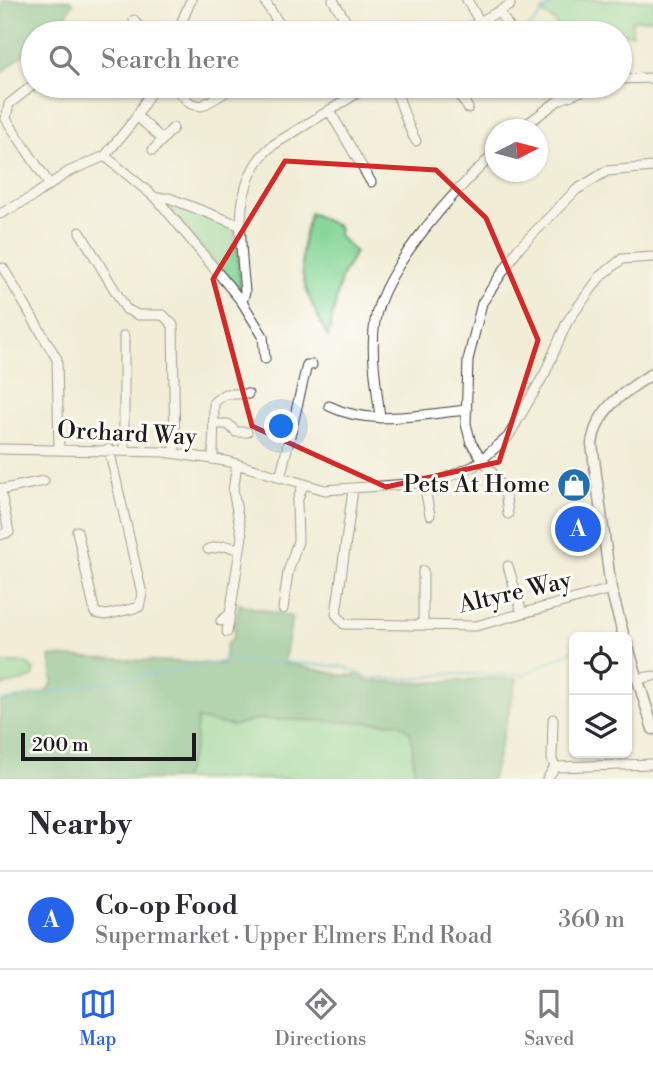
<!DOCTYPE html>
<meta charset="utf-8">
<style>
body{margin:0;font-family:"Libre Bodoni",serif;background:#f2f2f3;color:#2b2b33}
.controls{position:absolute;right:21px;bottom:21px;display:grid;overflow:hidden;border-radius:10px;box-shadow:0 2px 5px #0004}
.controls button{width:63px;height:63px;display:grid;place-items:center;padding:0;border:0;border-bottom:2px solid #e1e1e2;background:#fff;color:#2b2b33;font:35px sans-serif}
.compass{position:absolute;left:485px;top:119px;width:63px;height:63px;border-radius:50%;background:#fff;box-shadow:0 2px 5px #0004;rotate:84deg}
.scale{position:absolute;left:21px;bottom:18px;width:175px;box-sizing:border-box;padding-left:7px;border:4px solid #1c1c1c;border-top:0;font-size:19px;line-height:24px;white-space:nowrap;color:#1c1c1c;-webkit-text-stroke:5px #fdfcf7;paint-order:stroke}
.you{position:absolute;left:282px;top:427px;width:24px;height:24px;margin:-18px;border:5px solid #fff;border-radius:50%;background:#1a73e8;box-shadow:0 0 0 10px #1a73e833}
.badge{display:grid;place-items:center;width:46px;height:46px;border-radius:50%;background:#2563eb;color:#fff;font-size:23px;font-weight:700}
.pin{position:absolute;translate:-50% -50%;border:4px solid #fff;box-shadow:0 2px 7px #0006}
.list{margin:0;padding:0;list-style:none}
h2{display:flex;justify-content:space-between;align-items:center;height:91px;margin:0;padding:0 28px;font-size:30px}
h2 small{font-size:23px;font-weight:400;color:#7c7c81}
.list li{display:grid;grid-template-columns:46px 1fr auto;gap:21px;align-items:center;box-sizing:border-box;height:98px;padding:0 28px;border-top:2px solid #e1e1e2}
.list b{display:block;font-size:26px;white-space:nowrap}
.list p{margin:0;font-size:23px;white-space:nowrap;color:#7c7c81}
.list em{font-size:23px;font-style:normal;color:#7c7c81}
.icon{flex:none;width:38px;height:38px;fill:none;stroke:currentColor;stroke-width:2;stroke-linecap:round;stroke-linejoin:round}
.map{position:relative;flex:none;width:653px;height:779px;overflow:hidden}
.search{position:absolute;background:#fff;box-shadow:0 2px 5px #0004;left:21px;right:21px;top:21px;height:77px;display:flex;align-items:center;gap:18px;box-sizing:border-box;padding:0 24px;border-radius:38px;color:#7c7c81;font-size:26px}
.sheet{height:189px;background:#fff}
nav{display:flex;justify-content:space-around;align-items:center;box-sizing:border-box;height:98px;border-top:2px solid #e1e1e2;background:#fff;font-size:19px;color:#7c7c81}
nav a{display:grid;justify-items:center;gap:4px}
nav .on{color:#2563eb}
.map>svg:first-child{display:block}
.green{fill:#84d596;stroke:#507859;stroke-width:2}
.forest{fill:#6bb67f;stroke:#44694e;stroke-width:2}
.lines{fill:none;stroke-linecap:round;stroke-linejoin:round}
.stream{stroke:#47adc7;stroke-width:2}
.minor-casing{stroke:#3c3b38;stroke-width:11}
.major-casing{stroke:#3c3b38;stroke-width:13}
.minor{stroke:#fff;stroke-width:9}
.major{stroke:#fff;stroke-width:10}
.marked{fill:none;stroke:#d62828;stroke-width:5;stroke-linejoin:round}
.labels{text-anchor:middle;dominant-baseline:central;stroke-width:6;stroke-linejoin:round;paint-order:stroke}
.street-label{font-size:24px;fill:#1c1c1c;stroke:#fdfcf7}
.poi-label{font-size:24px;fill:#1c1c1c;stroke:#fdfcf7;text-anchor:end}
</style>
<div class="map">
<svg width="653" height="779" viewBox="0 0 653 779">
<rect width="100%" height="100%" fill="#fdfcf7"/>
<filter id="ink" filterUnits="userSpaceOnUse"><feTurbulence type="fractalNoise" baseFrequency=".0143" numOctaves="2"/><feDisplacementMap in="SourceGraphic" scale="14" xChannelSelector="R" yChannelSelector="G"/><feConvolveMatrix kernelMatrix="1 2 1 2 8 2 1 2 1" color-interpolation-filters="sRGB"/></filter>
<filter id="wash" filterUnits="userSpaceOnUse"><feTurbulence type="fractalNoise" baseFrequency=".00686" numOctaves="4" result="noise"/><feDisplacementMap in="SourceGraphic" scale="28" xChannelSelector="R" yChannelSelector="G"/><feGaussianBlur stdDeviation="1.57" result="paint"/><feColorMatrix in="noise" values="0 0 0 0 0 0 0 0 0 0 0 0 0 0 0 0 0 1.4 0 .05"/><feComposite in="paint" operator="in"/></filter>
<g filter="url(#wash)">
<rect width="100%" height="100%" fill="#f1edd7"/>
<!-- green -->
<path class="green" d="M558,0h95v19l-21,1v14l-71,-1 -6,-11 -14,-10z
M164,199l71,28 6,63 -3,1 -75,-90z
M310,213l29,14 -1,8 17,17 -14,26 -13,59c-26,-51 -34,-67 -18,-124z
M0,663h26l8,7v6l-9,5 -25,5z
M197,719l36,7 26,-7 140,4 12,10 4,46h-232l12,-33z"/>
<!-- forest -->
<path class="forest" d="M2,0h68l3,3 -7,13 -17,17h-16v13l-33,28z
M239,604l53,13 -8,46 57,12 23,1v5l62,2 66,-5 25,1 -25,100h-77l-4,-46 -12,-10 -140,-4 -26,7 -36,-7 -2,27 -12,33h-183v-77l45,-10 8,-9 -3,-27 173,8 4,-21 6,-5z"/>
<g class="lines">
<!-- stream -->
<path class="stream" d="M524,33l26,-28 9,-5
M612,637l3,-1
M0,701l224,-40 1,-4 25,6 33,-1 62,5 23,11 47,1 31,-5 78,1 50,-25"/>
</g>
</g>
<g filter="url(#ink)">
<g class="lines">
<!-- minor casing -->
<g class="minor-casing">
<path id="minor" d="M264,0l21,33
M333,0l20,33
M467,0l13,22
M499,12l14,21
M134,20l8,13
M93,33v-1
M177,33l14,-33
M460,33l50,-28
M620,79l33,-1
M33,85l-24,19 -3,15 44,66
M173,86l18,18 11,2 34,-20
M393,86c10,18 12,37 23,55
M454,86l14,22
M329,110l42,72
M137,116l25,23
M519,130l40,-30 35,-14
M153,150l20,-22
M105,156l53,44 84,102 21,34 2,23
M157,198h12l70,27
M0,214l32,-17 36,-25 37,-16 30,-37 19,-33
M80,232l46,77 12,6h25l10,10 2,128
M3,268l54,91 2,90
M242,302l3,-10c-4,-47 -15,-113 28,-147l96,-59
M329,406c42,21 92,8 138,4
M380,418c-3,-31 -10,-65 -5,-97 7,-52 82,-133 121,-169
M213,424h15l8,8h11
M0,449l164,3 62,9 99,29 111,-8 38,-16 34,-29 37,-64 22,-51 33,-45 22,-18 31,-2
M124,450v-114
M213,458l1,-56 11,-8h23
M280,478l27,-113h5
M424,484l6,31
M0,488l9,44 -9,3
M0,490l44,-9
M353,490l-17,124 8,10 132,2 135,-37
M508,514l-3,-23 -34,-48 -5,-19 2,-64 14,-57 36,-54 58,-59 31,-19 46,-4
M77,531l18,82 11,2 33,-8 3,-13 -33,-145
M208,549l17,-3 15,3
M508,566l14,47
M423,571v54
M283,609l5,-37 10,-31 -1,-39 6,-17
M221,621l9,-7 12,-78 -9,-45 4,-27
M227,632l3,-18
M637,679l16,-3
M553,719l-1,40 3,8
M555,767l98,-3
M547,779l8,-12"/>
</g>
<!-- major casing -->
<g class="major-casing">
<path id="major" d="M624,637l-13,-48 -19,-145c5,-37 33,-52 61,-71
M627,644l26,85"/>
</g>
<!-- minor -->
<use href="#minor" class="minor"/>
<!-- major -->
<use href="#major" class="major"/>
</g>
</g>
<!-- marked area -->
<path d="M0 0H653V779H0ZM285,161l151,9 50,48 52,122 -39,122 -113,25 -134,-61 -39,-147z" fill="#f1edd7" fill-opacity=".55" fill-rule="evenodd"/>
<path class="marked" d="M285,161l151,9 50,48 52,122 -39,122 -113,25 -134,-61 -39,-147z"/>
<!-- icons -->
<defs>
<g id="shop-disc" transform="scale(1.75)"><circle r="9.5" fill="#1f6fb2" stroke="#fdfcf7"/><path d="M-5-2.5h2.3a2.7 3.5 0 0 1 5.4 0H5L5.5 6h-11ZM-1.5-2.5h3a1.5 2.3 0 0 0-3 0Z" fill="#fff"/></g>
</defs>
<g fill-rule="evenodd">
<use href="#shop-disc" x="574" y="485"/>
</g>
<g class="labels">
<!-- street labels -->
<g class="street-label">
<text transform="translate(127 434) rotate(3)">Orchard Way</text>
<text transform="translate(515 593) rotate(-13)">Altyre Way</text>
</g>
<!-- poi labels -->
<g class="poi-label">
<text x="550" y="485">Pets At Home</text>
</g>
</g>
</svg>
<div class="controls">
<button><svg class="icon" aria-label="locate" viewBox="0 0 24 24"><circle cx="12" cy="12" r="6"/><path d="M12 2v4M12 18v4M2 12h4M18 12h4"/></svg></button>
<button><svg class="icon" aria-label="layers" viewBox="0 0 24 24"><path d="M12 4l9 5-9 5-9-5zM3 14l9 5 9-5"/></svg></button>
</div>
<svg class="compass" viewBox="-18 -18 36 36"><path d="M0-13l5 13h-10z" fill="#e53935"/><path d="M0 13l5-13h-10z" fill="#7c7c81"/></svg>
<div class="scale">200 m</div>
<div class="you"></div>
<div class="pin badge" style="left:578px;top:529px">A</div>
<div class="search"><svg class="icon" aria-label="search" viewBox="0 0 24 24"><circle cx="10" cy="10" r="6"/><path d="M15 15l6 6"/></svg>Search here</div>
</div>
<section class="sheet">
<h2>Nearby<small></small></h2>
<ul class="list">
<li><span class="badge">A</span><div><b>Co-op Food</b><p>Supermarket · Upper Elmers End Road</p></div><em>360 m</em></li>
</ul>
</section>
<nav>
<a class="on"><svg class="icon" aria-label="map" viewBox="0 0 24 24"><path d="M3 6l6-2 6 2 6-2v14l-6 2-6-2-6 2zM9 4v14M15 6v14"/></svg>Map</a>
<a><svg class="icon" aria-label="directions" viewBox="0 0 24 24"><path d="M12 3l9 9-9 9-9-9zM9 14v-3h6M13 9l2 2-2 2"/></svg>Directions</a>
<a><svg class="icon" aria-label="saved" viewBox="0 0 24 24"><path d="M7 4h10v16l-5-4-5 4z"/></svg>Saved</a>
</nav>
